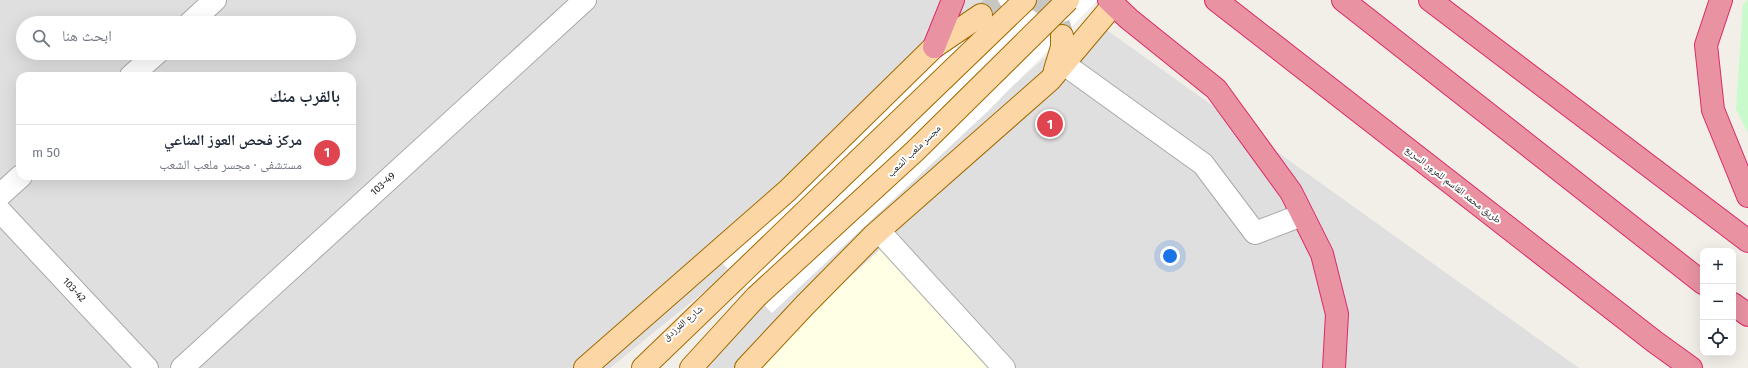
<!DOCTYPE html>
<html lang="ar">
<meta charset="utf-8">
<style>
body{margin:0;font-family:"Fira Sans","Noto Naskh Arabic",sans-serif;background:#f2f2f3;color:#1f2937;direction:rtl}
.controls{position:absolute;right:12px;bottom:12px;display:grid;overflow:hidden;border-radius:8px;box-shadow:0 4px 16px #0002}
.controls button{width:36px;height:36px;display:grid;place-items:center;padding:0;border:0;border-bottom:1px solid #e0e1e3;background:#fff;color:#1f2937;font:20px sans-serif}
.you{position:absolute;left:1170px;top:256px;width:14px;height:14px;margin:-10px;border:3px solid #fff;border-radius:50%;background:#1a73e8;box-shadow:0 0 0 6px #1a73e833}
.badge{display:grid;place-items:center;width:26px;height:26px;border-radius:50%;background:#d40000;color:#fff;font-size:13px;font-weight:700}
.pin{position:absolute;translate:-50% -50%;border:2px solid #fff;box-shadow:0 1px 4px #0006}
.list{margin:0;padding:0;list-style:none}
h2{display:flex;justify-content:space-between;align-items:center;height:52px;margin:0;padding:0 16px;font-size:17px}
h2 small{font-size:13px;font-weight:400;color:#747a83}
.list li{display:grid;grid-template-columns:26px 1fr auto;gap:12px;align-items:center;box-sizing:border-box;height:56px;padding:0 16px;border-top:1px solid #e0e1e3}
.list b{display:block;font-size:15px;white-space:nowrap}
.list p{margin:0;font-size:13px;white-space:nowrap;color:#747a83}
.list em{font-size:13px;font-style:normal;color:#747a83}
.icon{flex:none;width:22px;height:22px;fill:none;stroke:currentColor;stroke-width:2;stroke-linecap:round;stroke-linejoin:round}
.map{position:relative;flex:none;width:1748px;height:368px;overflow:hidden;direction:ltr}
.search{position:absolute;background:#fff;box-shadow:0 4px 16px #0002;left:16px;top:16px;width:340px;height:44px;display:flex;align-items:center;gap:10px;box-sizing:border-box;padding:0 14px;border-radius:22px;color:#747a83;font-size:15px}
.panel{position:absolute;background:#fff;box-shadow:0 4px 16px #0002;left:16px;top:72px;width:340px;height:108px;border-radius:12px;direction:rtl}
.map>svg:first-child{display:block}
.residential{fill:#e0dfdf;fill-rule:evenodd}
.education{fill:#ffffe5}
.park{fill:#c8facc}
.pier{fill:#fff}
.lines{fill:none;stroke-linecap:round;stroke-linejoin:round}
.major-tunnel{stroke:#c8c6c1;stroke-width:22;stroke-dasharray:22 11;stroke-linecap:butt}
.minor-casing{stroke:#a9a9a9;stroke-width:24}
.major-casing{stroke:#a06b00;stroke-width:24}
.highway-casing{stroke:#dc2a67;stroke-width:24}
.minor{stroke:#fff;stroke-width:22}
.major{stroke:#fcd6a4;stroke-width:22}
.highway{stroke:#e892a2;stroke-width:22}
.major-bridge-casing{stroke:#a06b00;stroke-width:24;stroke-linecap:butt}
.major-bridge{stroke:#fcd6a4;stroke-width:22}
.labels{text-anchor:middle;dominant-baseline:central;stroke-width:4;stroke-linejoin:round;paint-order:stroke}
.street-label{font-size:10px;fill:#222;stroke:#fff}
</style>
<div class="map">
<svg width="1748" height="368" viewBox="0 0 1748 368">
<rect width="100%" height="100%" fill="#f2efe9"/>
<!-- residential -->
<path class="residential" d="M0,0h1064l-454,368h-610zM23,23h326v30h-326zM20,76h332v100h-332z
M1090,18l489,350h-889z"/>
<!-- education -->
<path class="education" d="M886,244l114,124h-249z"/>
<!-- park -->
<path class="park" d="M1747,0h1v133l-12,-24 7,-104z"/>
<!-- pier -->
<path class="pier" d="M997,0h101l-110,111 -216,202 -51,-51z"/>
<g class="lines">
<!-- major-tunnel -->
<path class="major-tunnel" d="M1037,0c15,8 23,19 25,36
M981,15l24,-15"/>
<!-- minor casing -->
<g class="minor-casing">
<path id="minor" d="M190,23l25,-23
M1064,64l139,100 52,69 47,-18
M131,76l26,-23
M0,195l21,-19
M0,211l147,157
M879,231l125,137
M182,368l403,-368"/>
</g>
<!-- major casing -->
<g class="major-casing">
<path id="major" d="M1055,70l7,-23v-11
M585,368l202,-177 147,-144 47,-32
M643,368l382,-368
M691,368l65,-71
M746,368l59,-63 69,-70 176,-155 64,-76"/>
</g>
<!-- highway casing -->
<g class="highway-casing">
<path id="highway" d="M1109,0l20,19 87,70 75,103 31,62 15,60 -3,54
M1216,0l439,342 36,26
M1343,0l360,283
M1430,0l318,241
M1721,0l-15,45 7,65 35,86
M934,47l19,-47
M1733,304l15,11"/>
</g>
<!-- minor -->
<use href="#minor" class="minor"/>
<!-- major -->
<use href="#major" class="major"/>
<!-- highway -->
<use href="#highway" class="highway"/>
<!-- major-bridge casing -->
<g class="major-bridge-casing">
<path id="major-bridge" d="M756,297l159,-146 153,-151"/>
</g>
<!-- major-bridge -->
<use href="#major-bridge" class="major-bridge"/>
</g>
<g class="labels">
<!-- street labels -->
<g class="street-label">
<text transform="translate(914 151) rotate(-44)">مجسر ملعب الشعب</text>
<text transform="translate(383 184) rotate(-42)">103-49</text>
<text transform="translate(1453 185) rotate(38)">طريق محمد القاسم للمرور السريع</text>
<text transform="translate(74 290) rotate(47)">103-42</text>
<text transform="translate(683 323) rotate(-40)">شارع الفرزدق</text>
</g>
</g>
</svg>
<div class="controls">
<button>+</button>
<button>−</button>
<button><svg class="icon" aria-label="locate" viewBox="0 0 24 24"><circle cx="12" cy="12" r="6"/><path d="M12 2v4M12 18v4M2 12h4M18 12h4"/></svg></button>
</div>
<div class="you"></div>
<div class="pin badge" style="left:1050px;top:124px;background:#e0444e">1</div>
<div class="search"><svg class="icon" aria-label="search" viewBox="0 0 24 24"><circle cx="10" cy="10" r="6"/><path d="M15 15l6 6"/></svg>ابحث هنا</div>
<section class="panel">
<h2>بالقرب منك<small></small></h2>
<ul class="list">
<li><span class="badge" style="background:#e0444e">1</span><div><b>مركز فحص العوز المناعي</b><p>مستشفى · مجسر ملعب الشعب</p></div><em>50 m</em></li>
</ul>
</section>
</div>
